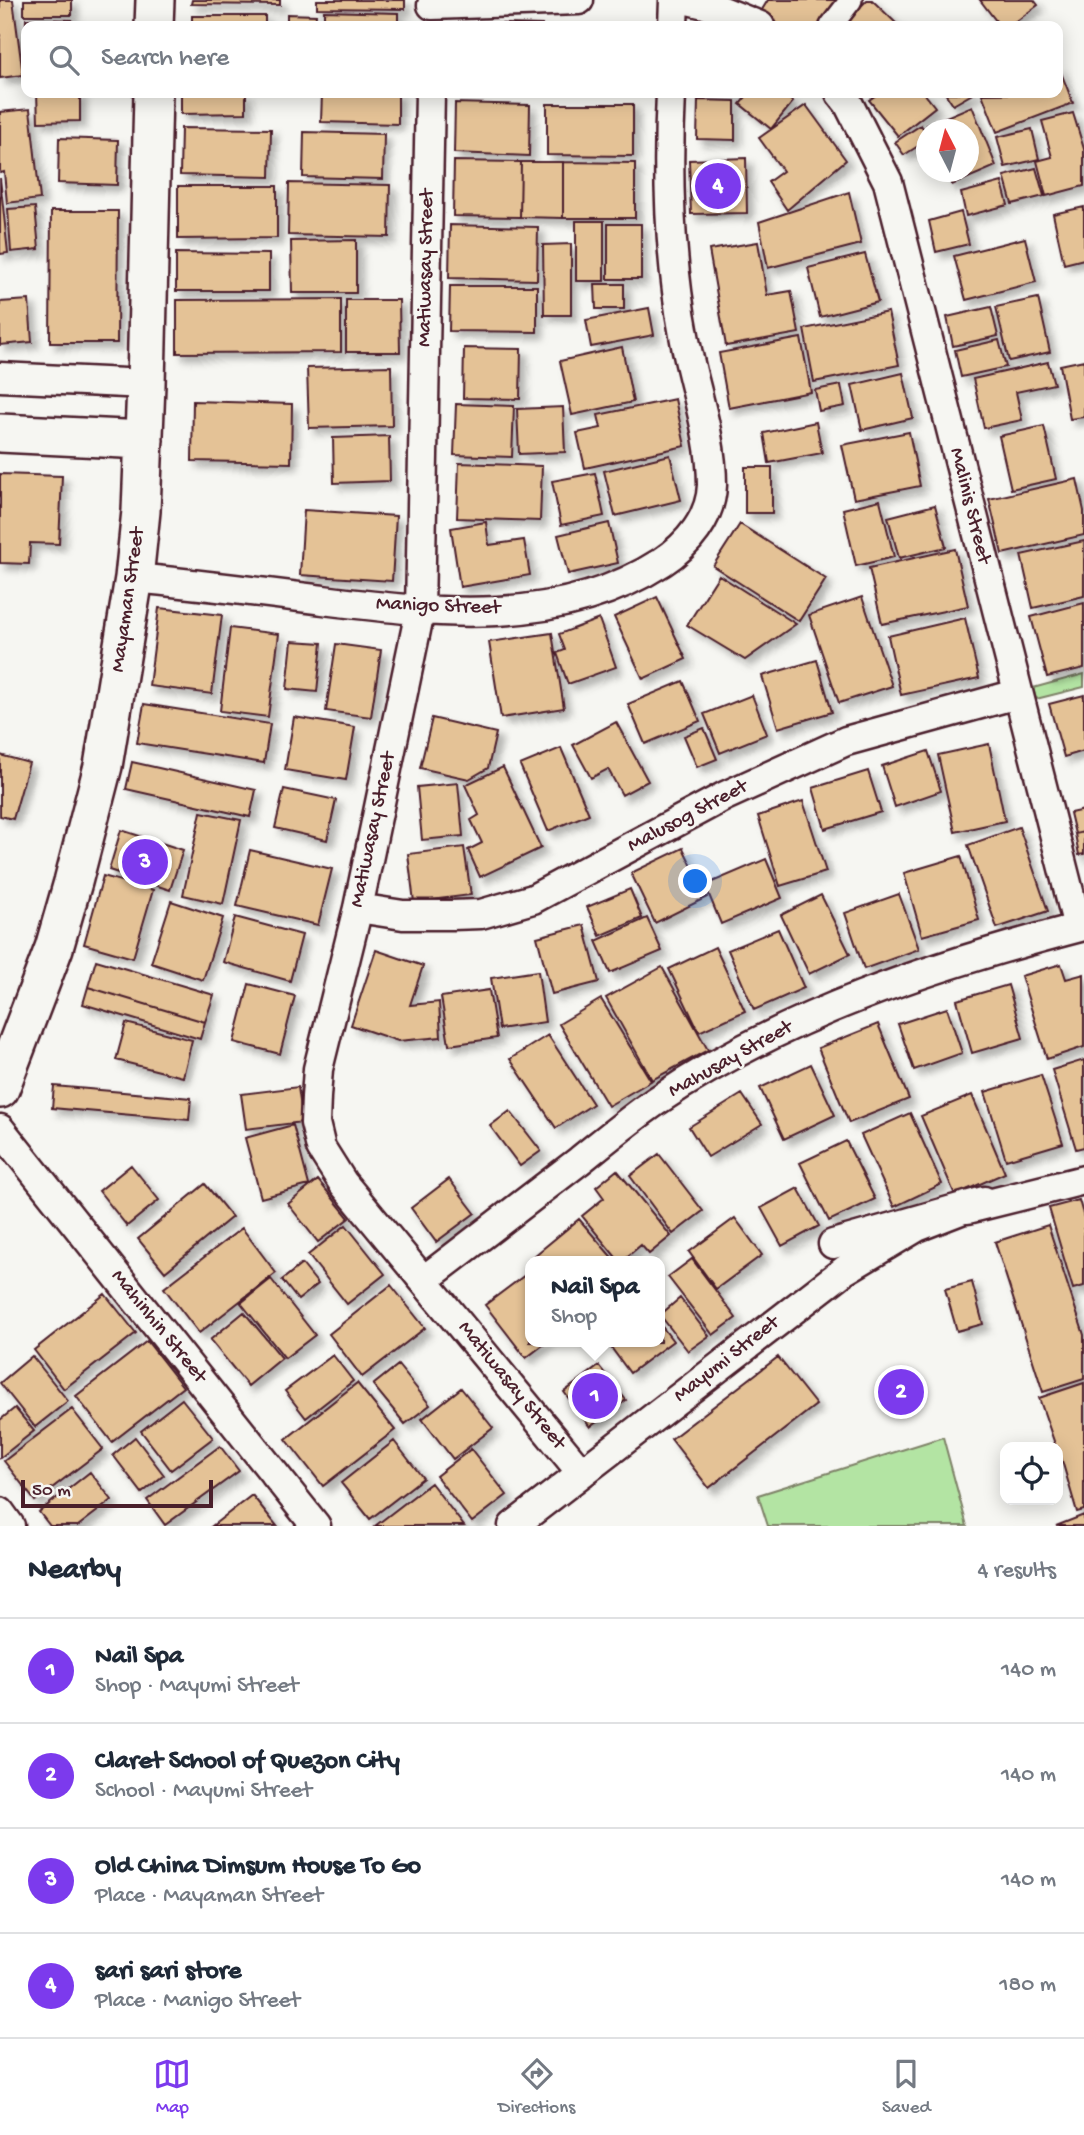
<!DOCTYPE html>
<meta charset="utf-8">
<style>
body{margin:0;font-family:"Gochi Hand",sans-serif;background:#f2f2f3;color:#1f2937}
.controls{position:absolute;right:21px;bottom:21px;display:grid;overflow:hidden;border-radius:14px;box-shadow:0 4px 18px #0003}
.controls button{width:63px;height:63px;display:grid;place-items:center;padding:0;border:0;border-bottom:2px solid #e0e1e3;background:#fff;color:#1f2937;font:35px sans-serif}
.compass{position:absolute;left:916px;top:119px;width:63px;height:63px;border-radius:50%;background:#fff;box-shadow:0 4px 18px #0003;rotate:354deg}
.scale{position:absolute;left:21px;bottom:18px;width:192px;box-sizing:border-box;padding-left:7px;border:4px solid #4a1f2b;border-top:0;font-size:19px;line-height:24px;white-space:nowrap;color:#4a1f2b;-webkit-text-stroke:5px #f6f6f2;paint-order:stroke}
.you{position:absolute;left:696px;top:882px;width:24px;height:24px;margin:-18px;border:5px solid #fff;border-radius:50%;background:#1a73e8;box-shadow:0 0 0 10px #1a73e833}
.badge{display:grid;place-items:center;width:46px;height:46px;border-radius:50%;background:#7c3aed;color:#fff;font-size:23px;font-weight:700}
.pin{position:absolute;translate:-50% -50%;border:4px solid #fff;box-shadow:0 2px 7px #0006}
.popup{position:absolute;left:525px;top:1256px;width:140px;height:91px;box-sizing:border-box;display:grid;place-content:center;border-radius:14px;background:#fff;filter:drop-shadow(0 2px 5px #0005);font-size:23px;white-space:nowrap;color:#747a83}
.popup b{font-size:26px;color:#1f2937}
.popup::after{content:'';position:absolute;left:50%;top:100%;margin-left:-14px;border:14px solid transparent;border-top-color:#fff}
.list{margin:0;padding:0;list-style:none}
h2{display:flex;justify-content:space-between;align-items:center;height:91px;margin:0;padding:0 28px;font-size:30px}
h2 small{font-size:23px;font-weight:400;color:#747a83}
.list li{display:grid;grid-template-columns:46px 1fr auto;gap:21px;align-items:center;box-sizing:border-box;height:105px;padding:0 28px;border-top:2px solid #e0e1e3}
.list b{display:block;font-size:26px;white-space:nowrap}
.list p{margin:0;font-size:23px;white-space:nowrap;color:#747a83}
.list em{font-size:23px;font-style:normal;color:#747a83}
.icon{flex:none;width:38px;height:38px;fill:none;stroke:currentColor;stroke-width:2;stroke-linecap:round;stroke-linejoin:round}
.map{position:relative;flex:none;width:1084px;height:1526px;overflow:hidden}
.search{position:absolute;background:#fff;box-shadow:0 4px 18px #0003;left:21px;right:21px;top:21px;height:77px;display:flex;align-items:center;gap:18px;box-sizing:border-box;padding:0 24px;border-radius:14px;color:#747a83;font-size:26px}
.sheet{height:511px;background:#fff}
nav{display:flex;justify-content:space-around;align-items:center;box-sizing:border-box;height:98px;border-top:2px solid #e0e1e3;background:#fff;font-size:19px;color:#747a83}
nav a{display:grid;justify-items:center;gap:4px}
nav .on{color:#7c3aed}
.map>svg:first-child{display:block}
.green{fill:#b3e4a3;stroke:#7e8267;stroke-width:2}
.building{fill:#e4c296;stroke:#4a1f2b;stroke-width:2;filter:url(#shadow)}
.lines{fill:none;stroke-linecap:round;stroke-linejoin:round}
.pedestrian-casing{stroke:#4a1f2b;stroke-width:26}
.minor-casing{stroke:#4a1f2b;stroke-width:33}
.tertiary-casing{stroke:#4a1f2b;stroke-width:42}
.pedestrian{stroke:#f6f6f2;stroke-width:21}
.minor{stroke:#f6f6f2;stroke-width:28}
.tertiary{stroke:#f6f6f2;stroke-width:37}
.labels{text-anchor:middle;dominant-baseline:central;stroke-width:5;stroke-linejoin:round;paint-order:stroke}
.street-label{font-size:21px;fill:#4a1f2b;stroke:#f6f6f2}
</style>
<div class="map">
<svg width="1084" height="1526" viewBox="0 0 1084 1526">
<defs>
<filter id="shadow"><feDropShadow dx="6" dy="6" stdDeviation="3.5" flood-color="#0004"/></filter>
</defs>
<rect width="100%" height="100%" fill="#f6f6f2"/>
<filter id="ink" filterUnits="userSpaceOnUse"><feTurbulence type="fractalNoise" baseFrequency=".0143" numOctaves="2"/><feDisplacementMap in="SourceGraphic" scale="14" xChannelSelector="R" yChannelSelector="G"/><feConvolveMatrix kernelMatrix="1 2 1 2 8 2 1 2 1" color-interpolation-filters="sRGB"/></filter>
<g filter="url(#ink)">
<!-- green -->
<path class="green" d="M1084,674v13l-48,12 -3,-11z
M943,1437l24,89h-199l-10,-31z"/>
<!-- building -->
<path class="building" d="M0,0h13l10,75 -23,3z
M24,0h48v15h-48z
M192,0h88v5l-89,-1z
M317,0h88v9l-88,-1z
M768,0h69l-17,26h-39l-21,-13z
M867,0h5l27,26h-57z
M980,0h54l4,5 -28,21h-10z
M324,11l74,2v13h-74z
M287,14l29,1 -1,11h-28z
M192,16h73v10h-73z
M26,19l46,1v6h-46l-1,24z
M476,23l66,2v1h-66z
M1058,65l15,38 -76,29 -15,-38 76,-1z
M37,93h43v28l-42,1z
M181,93h65v20l-65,1z
M322,93h76v31l-77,-2z
M698,93h44l-4,4 -40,-1z
M749,93h32l12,9 -22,27 -31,-25z
M879,93h45l11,14 -37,29 -29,-36z
M945,93h29l-21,12z
M698,100l37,1v39l-38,-1z
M455,103l75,2 -1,51 -75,-3z
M547,104h86v52l-86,-1z
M806,105l40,55 -59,50 -19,-28 15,-11 -24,-33z
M972,106l24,60 -44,19 -6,-13h22v-42h-39l-2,-5z
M30,109l10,90 -33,4 -3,-31 -4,1v-61z
M1073,113l11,36v37l-38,10 -9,-35 15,-4 -10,-36z
M921,125l5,8v8l-22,14 -9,-13z
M181,128l90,1 -1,48 -90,-2z
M1032,129l7,30 -34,8 -8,-30z
M304,132l80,2 -1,45 -80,-2z
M59,138l59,2 -1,45 -59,-2z
M746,158l1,55 -56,1 -2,-54z
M454,161l67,1 -1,55 -67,-1z
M521,162h42v56l-43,-1z
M563,162l72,1v55h-72z
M1036,168l8,28 -32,8 -8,-28z
M0,178l8,75 -8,1z
M1002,182l6,23 -42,11 -5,-23z
M289,183l101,2 -1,52 -101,-2z
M178,186h99v52l-99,1z
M849,192l12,52 -93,24 -9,-46z
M35,207l4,42 -28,3 -3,-43z
M1084,207v52l-20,5 -11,-50z
M51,211h67l-1,132h-67z
M961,212l8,32 -33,8 -7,-31z
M576,221h28v60h-28z
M608,224h33v55h-33z
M450,225l88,2 -1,53 -88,-2z
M1025,238l11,44 -70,18 -12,-44z
M356,240v53h-64l-1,-52z
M758,242l9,53 24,-4 8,42 -73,13 -17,-96z
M571,244v71h-27l-1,-70z
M176,253l93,1v37h-93z
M865,254l13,48 -58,15 -12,-49z
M595,284h29v25h-28z
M450,286h87v46l-88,-1z
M1038,298l12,54 -41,9 -13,-54z
M341,299v53l-164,1v-53z
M29,300l3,42 -32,3v-43z
M346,300h53l1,52h-54z
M991,307l7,29 -45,10 -6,-29z
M649,308l5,27 -63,12 -5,-27z
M888,312l11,53 -85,17 -10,-53z
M801,338l10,54 -82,16 -10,-55z
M999,340l7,27 -45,10 -6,-27z
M622,347l11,55 -61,13 -12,-54z
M464,348l57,1 -1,50 -57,-1z
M1084,360v57l-14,2 -10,-54z
M1048,362l6,22 -38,8 6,28 -38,8 -11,-49z
M391,366l1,60 -83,2 -2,-60z
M903,373l10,45 -51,12 -10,-45z
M841,385l4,21 -26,5 -4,-21z
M675,399l10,47 -100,22 -8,-35 24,-5 -3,-13z
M193,401l99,3 -1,59 -99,-2z
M456,404l58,2 -2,51 -58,-2z
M563,407l2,45 -46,2 -2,-45z
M816,422l6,31 -53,10 -5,-30z
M1044,426l12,53 -45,10 -12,-53z
M909,432l11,54 -66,13 -12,-54z
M389,436l1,45 -56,2 -1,-45z
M670,455l11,45 -66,16 -11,-45z
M459,463l83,3 -2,55 -83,-3z
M745,467h27v46h-27z
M595,473l9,43 -43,9 -9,-44z
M0,474l62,2 -3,68 -29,-1 -1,21 -29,-1z
M1077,479l7,32v24l-82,19 -13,-55z
M880,500l14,57 -38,9 -13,-57z
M935,505l11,42 -47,11 -11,-41z
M304,510l92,6 -4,65 -92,-6z
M486,522l3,23 35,-5 6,35 -70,12 -9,-59z
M609,523l9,40 -50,11 -10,-39z
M740,524l86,55 -27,42 -86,-55z
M1084,541v55l-51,12 -12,-53z
M955,549l13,57 -86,18 -13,-56z
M719,575l77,49 -51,36 -58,-35z
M657,597l29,62 -43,20 -29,-62z
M862,597l30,89 -53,17 -30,-88z
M1084,603v65l-37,9 -16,-60z
M159,608l63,7 -10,79 -63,-8z
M965,618l14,60 -78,17 -13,-59z
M599,619l17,48 -48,17 -11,-31 8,-3 -6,-16z
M230,628l49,6 -11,83 -48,-6z
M552,633l12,75 -63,10 -12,-76z
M292,641l30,2 -5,49 -30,-3z
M336,644l45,6 -10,67 -45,-6z
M817,660l15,52 -54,16 -16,-52z
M683,681l17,40 -55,23 -17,-40z
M752,695l15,39 -47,19 -16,-39z
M1084,695v56l-20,6 -15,-53z
M144,704l126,20 -6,39 -127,-20z
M294,717l61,10 -9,53 -61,-10z
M432,718l64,15 -8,35 -19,11 -49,-11z
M616,722l32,59 -26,14 -14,-26 -17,9 -18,-33z
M704,728l13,31 -20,8 -13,-31z
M989,744l16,77 -50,11 -17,-77z
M561,748l28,66 -41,17 -28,-66z
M928,751l13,40 -46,16 -13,-41z
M0,755l29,8 -16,56 -13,-3z
M132,762l124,28 -6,27 -124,-28z
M503,767l38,81 -61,29 -12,-27 14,-7 -11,-23 8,-5 -14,-30z
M868,771l13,41 -56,17 -12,-41z
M458,783l5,53 -41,4 -5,-53z
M284,789l52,11 -9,40 -52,-12z
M803,801l23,71 -46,14 -22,-70z
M1084,810v22l-9,2 -5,-21z
M201,812l40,8 -18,84 -40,-9z
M1019,827l29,84 -51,17 -29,-83z
M121,830l62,20 -13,40 -61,-20z
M1084,832v22l-5,1 -4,-21z
M464,847l7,48 -57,7 -6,-48z
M683,848l24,49 -52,26 -24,-50z
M250,850l82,19 -14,56 -81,-19z
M961,856l18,64 -57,16 -18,-63z
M766,859l16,39 -61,26 -16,-39z
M103,876l50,14 -20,68 -49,-14z
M630,889l12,29 -42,18 -13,-29z
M899,894l20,55 -55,20 -19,-56z
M821,895l29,59 -41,20 -28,-59z
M171,901l52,17 -20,62 -52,-17z
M235,917l67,18 -12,46 -67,-19z
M647,918l15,33 -52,22 -14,-32z
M584,925l15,57 -47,12 -15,-57z
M778,929l26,59 -50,22 -26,-60z
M715,947l30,64 -46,21 -30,-63z
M376,950l47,16 -13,39 29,-3 2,35 -43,4 -47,-16z
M96,960l118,35 -9,27 -117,-35z
M1061,964l5,15 18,-5v73l-37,12 -26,-83z
M662,967l46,83 -56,30 -46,-82z
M538,971l7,51 -46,7 -8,-51z
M249,984l46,12 -15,58 -46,-12z
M1008,985l15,53 -51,15 -15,-53z
M88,987l117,35 -5,17 -117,-35z
M489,990l8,48 -48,7 -8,-48z
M601,999l50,82 -43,25 -49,-82z
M947,1008l15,45 -48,17 -16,-46z
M126,1023l66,17 -9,37 -67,-17z
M878,1024l31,75 -60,24 -31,-75z
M548,1035l45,69 -37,24 -46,-69z
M1084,1060v87l-8,2 -24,-79z
M811,1064l24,51 -51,24 -24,-51z
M1041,1075l22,68 -57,17 -21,-68z
M54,1086l137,12 -2,22 -137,-12z
M298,1087l5,35 -57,7 -5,-35z
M742,1094l20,30 -54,33 -19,-30z
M972,1095l33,78 -50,22 -34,-79z
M510,1111l31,40 -21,15 -30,-40z
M910,1113l32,71 -48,23 -33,-72z
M293,1125l16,60 -48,13 -16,-60z
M846,1141l29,58 -46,22 -29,-58z
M659,1154l44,57 -30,23 -43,-58z
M131,1165l28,35 -32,26 -28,-35z
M617,1170l54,66 -22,18 -8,-9 -19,16h-3l-37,-45 22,-18 -8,-11z
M449,1179l26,34 -39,29 -25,-34z
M318,1180l31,38 -31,24 -30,-38z
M205,1184l27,33 -67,55 -27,-33z
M798,1188l21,38 -37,20 -21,-38z
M1079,1200l5,18v68l-11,3 -24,-81z
M735,1218l27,37 -46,34 -27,-37z
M579,1219l36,42h-85v4l-2,-4z
M346,1225l39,49 -38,30 -39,-49z
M1048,1225l36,110v44l-41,13 -48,-150z
M242,1228l34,45 -77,60 -35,-45z
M692,1259l44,59 -23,17 -45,-58z
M302,1264l16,20 -20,16 -16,-20z
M529,1272l1,70h17l-21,16 -41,-53z
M271,1279l44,56 -30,23 -44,-55z
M972,1282l11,42 -26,7 -12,-42z
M391,1285l34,43 -63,49 -33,-43z
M105,1294l31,39 -72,56 -30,-39z
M680,1298l29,38 -21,15 -28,-36z
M244,1312l38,46 -34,28 -38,-46z
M660,1324l13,17 -43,32 -23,-31h53z
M147,1341l36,46 -71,55 -36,-46z
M333,1355l20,26 -47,37 -21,-27z
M32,1356l36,45 -33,26 -35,-44z
M778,1357l38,48 -107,83 -38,-49z
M398,1365l32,40 -25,19 -32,-39z
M599,1366l27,34 -36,27 -26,-35z
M357,1383l38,47 -72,56 -37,-47z
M1084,1383v127l-7,2 -19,-65h-2l-17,-49z
M461,1388l32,40 -40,31 -31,-40z
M182,1399l31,39 -42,32 -30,-39z
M15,1408l19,23 -34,27v-38z
M72,1409l31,40 -68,52 -31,-40z
M135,1437l29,38 -22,18 -29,-38z
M394,1441l29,37 -53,41 -29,-36z
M220,1446l19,25 -74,54 -18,-25z
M471,1449l36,46 -35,27 -36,-46z
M90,1472l22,28 -34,26h-28l-11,-14z
M431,1483l33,43h-89z
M252,1495l25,31h-65z
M1084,1515v11h-28z"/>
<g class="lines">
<!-- pedestrian casing -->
<g class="pedestrian-casing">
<path id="pedestrian" d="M831,26l20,-26"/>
</g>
<!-- minor casing -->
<g class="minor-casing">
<path id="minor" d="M688,0l17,4 55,22
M432,5l147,-5
M673,26l1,-26
M430,93l-10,518 -62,297 -40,161 -2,28 -1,26 6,25 22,35 239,290
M840,93l8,10 40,79 190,745
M0,377l146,7
M134,578c64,6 126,14 189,22 115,14 237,28 339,-38 26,-17 49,-44 50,-77 0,-52 -19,-99 -28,-150 -15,-79 -17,-162 -13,-242
M358,908l45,7h49l29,-1 52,-15 192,-103 121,-55 171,-47
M0,1129l316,397
M968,1209l116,-29
M424,1280c52,-40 104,-80 155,-119 25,-20 50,-41 76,-59 129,-88 279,-137 429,-176
M0,1512l10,14
M513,1526l332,-256 72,-43 67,-26 -151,43"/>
</g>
<!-- tertiary casing -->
<g class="tertiary-casing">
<path id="tertiary" d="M154,26l1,-26
M0,433l144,7
M0,1089l54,-141 19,-66 30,-116 31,-188 7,-67 5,-127 7,-291"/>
</g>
<!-- pedestrian -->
<use href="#pedestrian" class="pedestrian"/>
<!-- minor -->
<use href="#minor" class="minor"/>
<!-- tertiary -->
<use href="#tertiary" class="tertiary"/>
</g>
</g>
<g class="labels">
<!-- street labels -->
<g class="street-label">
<text transform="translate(427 268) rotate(-89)">Matiwasay Street</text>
<text transform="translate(969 506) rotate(76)">Malinis Street</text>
<text transform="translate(129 600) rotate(-82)">Mayaman Street</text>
<text transform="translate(438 607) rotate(2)">Manigo Street</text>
<text transform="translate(688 817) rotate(-28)">Malusog Street</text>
<text transform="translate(374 830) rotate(-78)">Matiwasay Street</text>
<text transform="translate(731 1060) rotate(-29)">Mahusay Street</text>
<text transform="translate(158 1327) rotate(51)">Mahinhin Street</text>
<text transform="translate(727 1360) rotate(-38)">Mayumi Street</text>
<text transform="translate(511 1386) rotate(51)">Matiwasay Street</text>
</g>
</g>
</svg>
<div class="controls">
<button><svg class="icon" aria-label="locate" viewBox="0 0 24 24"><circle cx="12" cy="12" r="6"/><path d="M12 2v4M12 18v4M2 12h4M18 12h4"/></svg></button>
</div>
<svg class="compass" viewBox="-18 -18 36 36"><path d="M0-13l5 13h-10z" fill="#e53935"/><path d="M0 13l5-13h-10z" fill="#747a83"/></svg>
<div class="scale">50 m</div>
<div class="you"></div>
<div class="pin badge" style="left:595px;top:1396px">1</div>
<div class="popup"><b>Nail Spa</b>Shop</div>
<div class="pin badge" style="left:901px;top:1392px">2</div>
<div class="pin badge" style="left:145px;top:862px">3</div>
<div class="pin badge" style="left:718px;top:186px">4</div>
<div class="search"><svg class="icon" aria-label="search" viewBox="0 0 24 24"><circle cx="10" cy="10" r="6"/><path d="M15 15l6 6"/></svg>Search here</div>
</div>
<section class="sheet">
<h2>Nearby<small>4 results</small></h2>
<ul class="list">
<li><span class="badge">1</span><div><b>Nail Spa</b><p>Shop · Mayumi Street</p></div><em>140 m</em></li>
<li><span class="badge">2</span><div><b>Claret School of Quezon City</b><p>School · Mayumi Street</p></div><em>140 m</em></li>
<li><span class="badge">3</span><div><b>Old China Dimsum House To Go</b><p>Place · Mayaman Street</p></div><em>140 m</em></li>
<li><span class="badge">4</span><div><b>sari sari store</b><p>Place · Manigo Street</p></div><em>180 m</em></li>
</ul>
</section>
<nav>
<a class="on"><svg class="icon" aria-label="map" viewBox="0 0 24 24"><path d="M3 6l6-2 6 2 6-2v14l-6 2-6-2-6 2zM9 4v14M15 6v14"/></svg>Map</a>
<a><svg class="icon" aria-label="directions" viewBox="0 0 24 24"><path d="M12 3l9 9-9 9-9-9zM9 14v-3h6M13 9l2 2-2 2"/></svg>Directions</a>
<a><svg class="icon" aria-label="saved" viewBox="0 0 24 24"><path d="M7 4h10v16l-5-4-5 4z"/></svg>Saved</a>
</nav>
